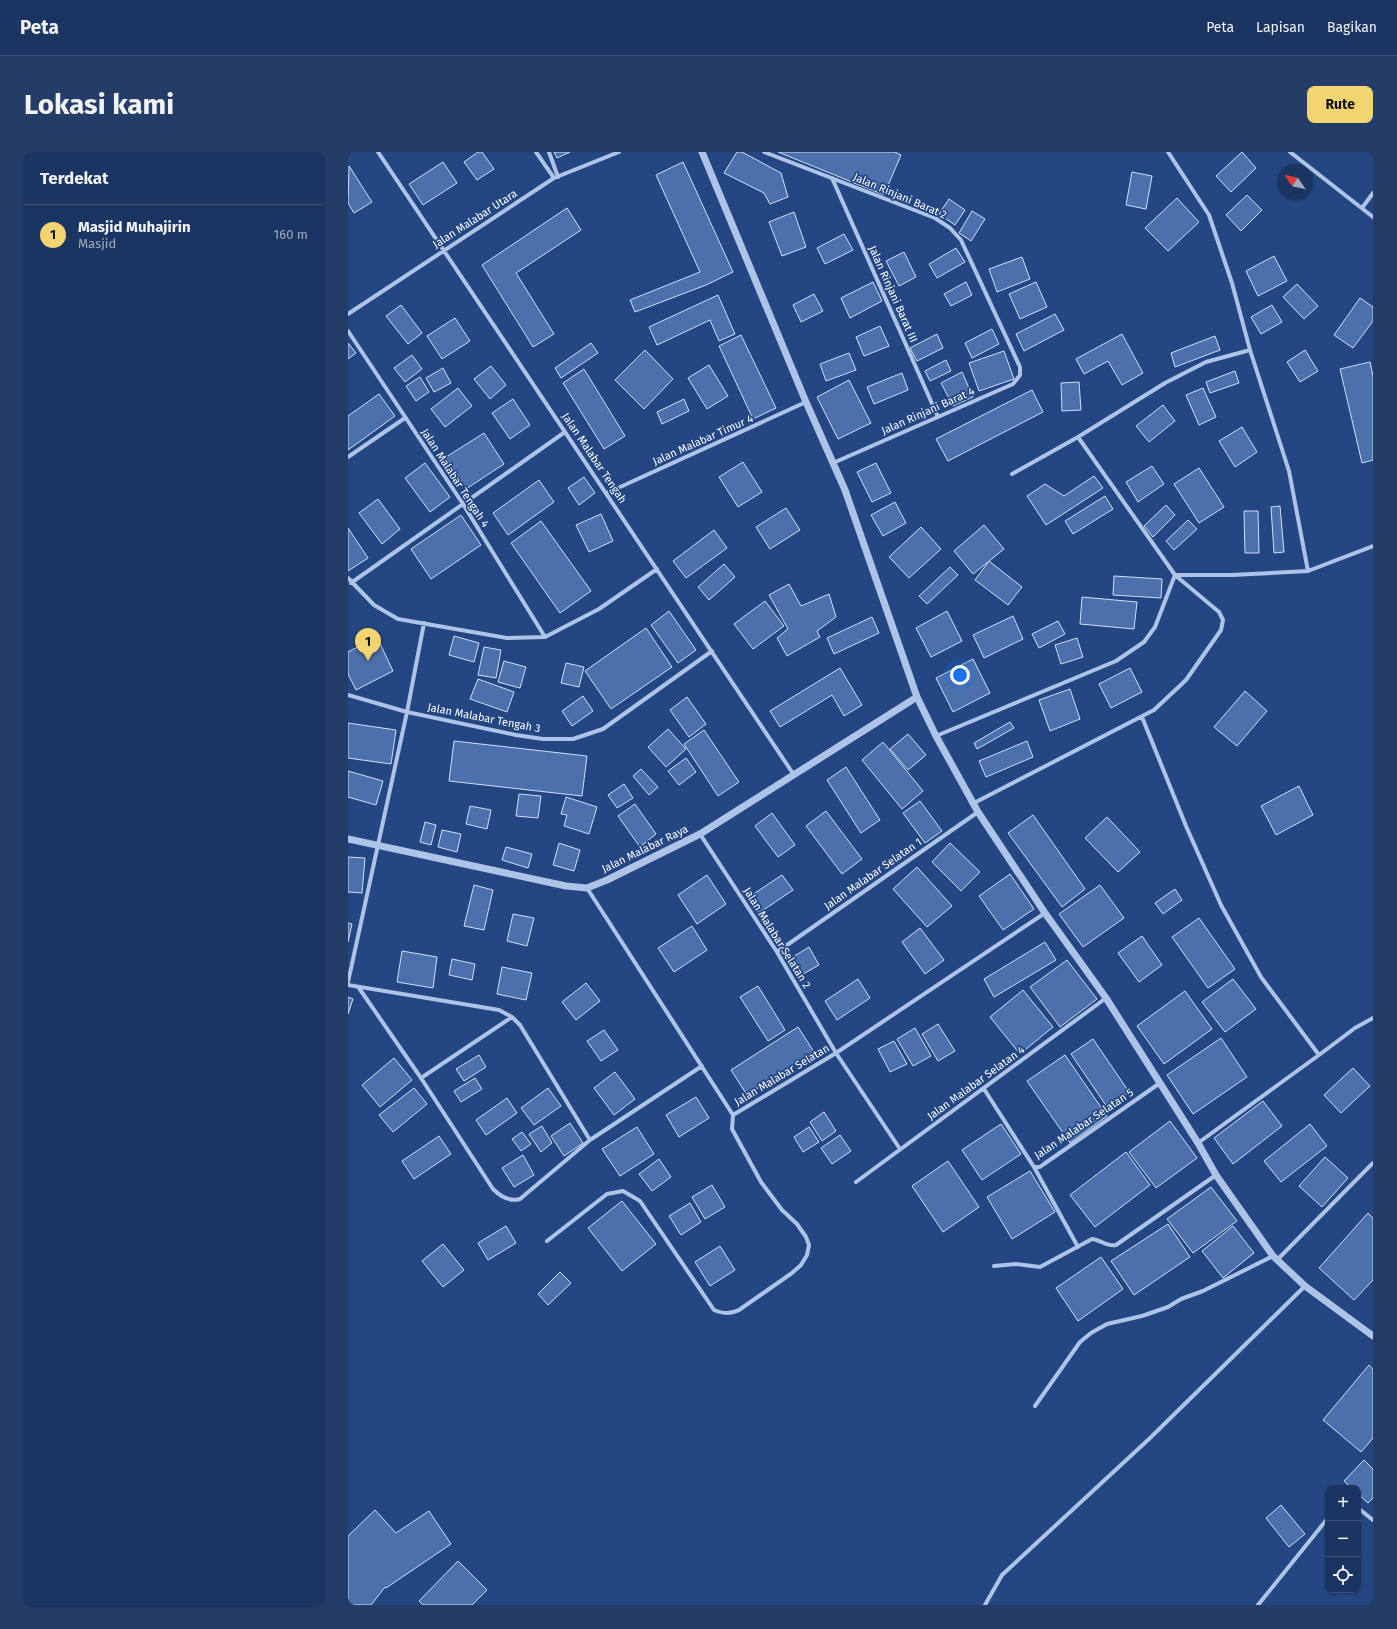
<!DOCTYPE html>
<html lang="id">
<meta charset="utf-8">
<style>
body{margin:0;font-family:"Fira Sans",sans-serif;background:#243d68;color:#f1f3f6}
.controls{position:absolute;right:12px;bottom:12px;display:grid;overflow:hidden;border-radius:8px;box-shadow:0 1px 3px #0004}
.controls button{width:36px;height:36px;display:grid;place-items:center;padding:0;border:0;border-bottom:1px solid #395077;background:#1b3562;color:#f1f3f6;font:20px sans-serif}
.compass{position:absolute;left:929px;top:12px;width:36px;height:36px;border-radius:50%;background:#1b3562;box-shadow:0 1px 3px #0004;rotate:304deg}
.you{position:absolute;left:612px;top:523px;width:14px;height:14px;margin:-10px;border:3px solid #fff;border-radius:50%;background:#1a73e8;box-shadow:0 0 0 6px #1a73e833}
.badge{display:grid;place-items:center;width:26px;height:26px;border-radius:50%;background:#f2d570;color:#111;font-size:13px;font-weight:700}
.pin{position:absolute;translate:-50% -33px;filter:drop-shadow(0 1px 2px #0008)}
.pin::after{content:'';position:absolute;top:21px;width:14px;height:12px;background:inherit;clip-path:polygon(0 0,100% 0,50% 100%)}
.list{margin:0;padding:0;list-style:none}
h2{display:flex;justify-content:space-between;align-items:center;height:52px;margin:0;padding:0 16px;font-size:17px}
h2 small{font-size:13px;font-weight:400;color:#a0abbe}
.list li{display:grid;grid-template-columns:26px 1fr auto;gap:12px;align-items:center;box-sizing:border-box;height:60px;padding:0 16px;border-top:1px solid #395077}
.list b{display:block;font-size:15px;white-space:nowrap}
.list p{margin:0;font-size:13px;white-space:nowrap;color:#a0abbe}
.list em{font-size:13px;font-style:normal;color:#a0abbe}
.icon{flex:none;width:22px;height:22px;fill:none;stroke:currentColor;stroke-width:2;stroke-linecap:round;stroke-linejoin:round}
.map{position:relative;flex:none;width:1025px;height:1453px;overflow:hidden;border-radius:8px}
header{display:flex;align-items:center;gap:24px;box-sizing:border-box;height:56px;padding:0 20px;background:#1b3562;border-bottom:1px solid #395077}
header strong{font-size:19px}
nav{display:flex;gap:22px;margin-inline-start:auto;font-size:14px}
.intro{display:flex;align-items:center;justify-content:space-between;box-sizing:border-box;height:96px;padding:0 24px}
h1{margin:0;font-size:28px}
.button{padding:10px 18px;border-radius:8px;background:#f2d570;color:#111;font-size:14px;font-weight:700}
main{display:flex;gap:24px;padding:0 24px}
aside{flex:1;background:#1b3562;border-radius:8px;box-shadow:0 1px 3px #0004}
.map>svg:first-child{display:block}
.building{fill:#4c70ab;stroke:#d0dff6}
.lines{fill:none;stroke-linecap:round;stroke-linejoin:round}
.minor{stroke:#adc3e8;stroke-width:4}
.tertiary{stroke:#adc3e8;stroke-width:7}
.labels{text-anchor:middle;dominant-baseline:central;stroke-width:3.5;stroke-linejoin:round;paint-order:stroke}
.street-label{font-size:11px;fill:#fff;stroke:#244783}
</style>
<header>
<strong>Peta</strong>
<nav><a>Peta</a><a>Lapisan</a><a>Bagikan</a></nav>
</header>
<div class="intro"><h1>Lokasi kami</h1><a class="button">Rute</a></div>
<main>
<aside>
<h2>Terdekat<small></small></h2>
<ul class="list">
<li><span class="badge">1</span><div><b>Masjid Muhajirin</b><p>Masjid</p></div><em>160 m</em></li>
</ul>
</aside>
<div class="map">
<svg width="1025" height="1453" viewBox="0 0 1025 1453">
<rect width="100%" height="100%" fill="#244783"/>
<!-- building -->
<path class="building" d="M130,0h4l12,17 -17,11 -13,-18z
M206,0h16l-13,6z
M389,0h5l39,21 7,24 -18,7 -6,-11 -40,-20z
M430,0h117l6,3 -17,40z
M894,0l14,16 -25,24 -15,-16z
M95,10l14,21 -34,22 -14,-21z
M335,10l50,110 -27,13 -71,27 -5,-12 70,-28 -44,-97z
M1,14l23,36 -18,11 -6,-10z
M784,20l20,4 -6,33 -20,-4z
M899,43l15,15 -21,21 -15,-16z
M829,46l22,24 -31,29 -23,-23z
M601,47l16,11 -10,15 -16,-11z
M219,56l14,22 -65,43 38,61 -21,13 -51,-82z
M624,59l13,8 -14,22 -12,-8z
M446,60l12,35 -24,9 -13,-34z
M496,82l9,16 -28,14 -8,-16z
M608,96l9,14 -28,16 -8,-14z
M556,100l12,25 -17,9 -13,-25z
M926,104l13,25 -29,15 -12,-25z
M674,105l8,22 -33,13 -8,-23z
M525,130l9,19 -32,17 -9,-20z
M618,130l6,13 -21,11 -7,-12z
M688,130l11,25 -27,12 -11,-25z
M949,132l21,22 -14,13 -21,-22z
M466,142l9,17 -22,11 -8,-17z
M370,143l17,39 -16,7 -9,-21 -53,25 -8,-18z
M1012,146l13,9v14l-20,27 -19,-13z
M53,153l21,28 -14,11 -22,-28z
M924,153l10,17 -21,12 -10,-17z
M707,162l9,16 -40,21 -8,-17z
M107,166l15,23 -28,18 -15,-23z
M532,174l9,20 -25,10 -8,-19z
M644,177l7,15 -27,14 -7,-15z
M589,182l6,14 -26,13 -7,-13z
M774,182l21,39 -21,12 -14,-24 -24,13 -8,-15z
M393,183l35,73 -23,11 -34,-73z
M867,184l5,14 -45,17 -4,-14z
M0,191l8,10 -8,6z
M243,191l7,10 -37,25 -6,-10z
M297,198l28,29 -29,30 -29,-29z
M957,198l13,21 -18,11 -13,-20z
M656,199l10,28 -35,12 -10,-28z
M501,201l7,17 -30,11 -6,-17z
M64,203l10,14 -17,13 -11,-14z
M598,208l5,11 -21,10 -5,-10z
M1022,210l3,14v84l-11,3 -22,-94z
M361,213l19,31 -21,13 -19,-31z
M143,214l15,19 -16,14 -16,-20z
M95,216l8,15 -17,9 -8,-14z
M236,217l41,67 -21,13 -41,-66z
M887,219l4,12 -29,10 -4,-11z
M614,220l11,25 -20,9 -12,-23z
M554,221l6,17 -34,14 -7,-17z
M72,225l9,15 -13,9 -10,-15z
M501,228l22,43 -33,16 -21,-42z
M731,230l2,28 -19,1 -1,-28z
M110,236l14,18 -27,21 -14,-18z
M855,236l13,29 -17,8 -13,-30z
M684,238l11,22 -95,49 -12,-22z
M31,242l16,22 -47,34v-34z
M165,247l17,26 -20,14 -18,-26z
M336,247l5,12 -27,13 -5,-12z
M815,253l12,16 -26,21 -13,-16z
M894,275l15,25 -22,15 -16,-26z
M136,281l20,31 -38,25 -20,-32z
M395,310l19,30 -24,15 -19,-30z
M77,311l25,34 -20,15 -25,-34z
M528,311l15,30 -19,9 -15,-30z
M804,314l12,18 -26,18 -12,-20z
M851,316l25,39 -25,16 -25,-39z
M746,324l9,12 -57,37 -19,-29 18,-12 19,12z
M236,325l11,16 -16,12 -11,-17z
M191,328l15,22 -46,33 -15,-22z
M757,344l8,13 -40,25 -8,-13z
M30,347l22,30 -18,15 -23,-31z
M547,350l11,21 -23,13 -12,-21z
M818,353l9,10 -22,22 -9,-11z
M932,354l4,46 -10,1 -3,-46z
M438,356l14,22 -30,19 -14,-22z
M896,359h14l1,42h-14z
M253,362l12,27 -24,11 -13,-27z
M113,363l20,30 -50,34 -20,-30z
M840,368l9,9 -23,21 -8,-9z
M193,369l50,70 -31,22 -49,-70z
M636,373l20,24 -31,25 -19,-23z
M573,375l20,22 -32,29 -20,-21z
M0,376l20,30 -20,13z
M366,378l13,18 -41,30 -13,-17z
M641,409l33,26 -14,18 -33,-25z
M376,412l11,13 -26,23 -11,-13z
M602,415l8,8 -31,29 -8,-8z
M766,424l48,3 -1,19 -48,-3z
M441,432l12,22 28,-12 7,23 -19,14 3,6 -33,19 -10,-18 11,-9 -19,-34z
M734,445l55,5 -3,27 -54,-5z
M417,449l19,25 -31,23 -19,-25z
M321,459l27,39 -18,13 -27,-38z
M599,459l15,30 -31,16 -15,-29z
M665,464l10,23 -39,19 -11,-23z
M524,465l7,16 -45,21 -7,-16z
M710,469l7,13 -26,14 -7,-14z
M298,476l26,39 -61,42 -26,-38z
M106,484l25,7 -5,19 -25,-7z
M29,485l16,34 -37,19 -8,-16v-22z
M729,486l6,19 -22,7 -6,-19z
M136,495l17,3 -5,28 -18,-3z
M625,507l17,34 -37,19 -17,-34z
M156,509l22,6 -6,21 -22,-6z
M218,511l18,4 -5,20 -18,-4z
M492,516l22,37 -18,11 -12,-21 -52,32 -10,-16z
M782,516l12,24 -31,16 -12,-24z
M130,527l36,13 -7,20 -37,-13z
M722,537l10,30 -30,12 -11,-31z
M897,539l22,20 -30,35 -23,-19z
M235,544l10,15 -21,15 -10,-15z
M339,545l19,27 -17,13 -19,-27z
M662,570l4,6 -37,21 -3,-6z
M0,571l48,7 -5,34 -43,-6z
M320,577l18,20 -20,18 -18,-20z
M356,578l35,52 -21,14 -34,-52z
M560,582l18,21 -18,15 -18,-21z
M106,589l133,15 -5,40 -133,-15z
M679,589l6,16 -47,20 -7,-16z
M535,590l40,49 -21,18 -40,-49z
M338,606l10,14 -17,13 -11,-14z
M498,615l34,53 -19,13 -34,-53z
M293,617l17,18 -9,8 -16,-19z
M0,619l35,10 -7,24 -28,-8z
M276,632l9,14 -16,10 -9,-13z
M951,634l14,29 -37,20 -15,-29z
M171,642l22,2 -3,22 -22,-2z
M218,645l31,10 -8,27 -25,-8 3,-11 -6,-1z
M572,649l22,30 -17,12 -22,-30z
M287,652l21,30 -16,13 -22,-31z
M122,654l21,4 -4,19 -21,-5z
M478,659l36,48 -20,15 -36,-48z
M424,661l23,32 -17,12 -23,-31z
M685,663l52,74 -23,18 -54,-74z
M759,665l33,35 -22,20 -33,-34z
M77,670l11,3 -5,20 -11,-3z
M94,678l19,4 -4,18 -19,-5z
M211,691l21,7 -6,21 -21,-6z
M602,691l30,29 -19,19 -29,-29z
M158,695l26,7 -4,14 -26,-8z
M0,705l17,1 -3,35 -14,-1z
M569,715l35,39 -25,21 -34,-38z
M662,722l24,35 -31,21 -24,-34z
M359,723l19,29 -29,20 -19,-29z
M434,723l11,15 -34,23 -10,-16z
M126,733l19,5 -9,40 -20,-4z
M752,733l24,33 -41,29 -24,-33z
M827,737l7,11 -19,14 -8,-11z
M165,762l21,4 -7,28 -20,-5z
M851,766l36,51 -27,19 -36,-51z
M0,771l4,1 -4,18z
M344,774l15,24 -33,22 -16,-24z
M572,776l24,32 -19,14 -23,-32z
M794,784l20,29 -23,17 -21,-29z
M697,790l11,18 -62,37 -10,-18z
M461,795l10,18 -21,12 -10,-17z
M54,799l35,6 -4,31 -36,-6z
M104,807l23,5 -3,16 -23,-5z
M719,808l30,39 -37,28 -30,-40z
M154,815l30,6 -6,27 -29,-6z
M510,827l12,19 -33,22 -12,-19z
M885,827l23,30 -31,23 -23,-30z
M238,831l14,18 -24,19 -14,-18z
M410,834l27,44 -17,11 -28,-44z
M675,838l30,37 -33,27 -30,-37z
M837,839l27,38 -48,35 -27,-38z
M0,845l5,2 -5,15z
M590,872l17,27 -17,10 -16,-27z
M450,875l16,25 -67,43 -16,-25z
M567,876l16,28 -18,10 -16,-27z
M256,878l14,20 -17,11 -14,-20z
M873,886l26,39 -54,37 -26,-39z
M745,887l36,53 -22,15 -36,-53z
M546,889l13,23 -17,8 -12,-23z
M131,903l7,12 -22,14 -8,-12z
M717,903l42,61 -37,27 -43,-62z
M46,906l18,22 -32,27 -18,-22z
M1005,916l17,18 -29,27 -17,-18z
M267,920l20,27 -21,16 -20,-27z
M127,926l7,11 -21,13 -7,-11z
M66,936l13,16 -34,28 -14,-17z
M200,936l13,18 -27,19 -13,-17z
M348,945l13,21 -30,19 -13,-22z
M159,946l10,15 -31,22 -10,-15z
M915,949l19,25 -49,38 -19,-26z
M476,960l12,19 -14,10 -12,-19z
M822,969l27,37 -41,30 -27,-36z
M222,971l13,20 -19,13 -13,-20z
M653,972l20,30 -39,26 -20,-30z
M962,972l17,22 -46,36 -17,-21z
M194,974l10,17 -11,9 -12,-18z
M289,975l17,27 -34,22 -18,-27z
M461,975l10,15 -16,10 -9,-15z
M174,980l9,12 -10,7 -9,-12z
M492,983l11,16 -19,13 -11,-16z
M91,984l12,18 -37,25 -12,-18z
M778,1000l24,33 -55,42 -25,-32z
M175,1003l11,20 -20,12 -12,-19z
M977,1005l23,21 -26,29 -23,-21z
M311,1007l12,18 -19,14 -13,-17z
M600,1009l31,46 -36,25 -31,-46z
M682,1019l25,41 -43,27 -25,-42z
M364,1033l13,22 -20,12 -13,-22z
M863,1035l26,34 -44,32 -26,-34z
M274,1049l34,43 -34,27 -34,-43z
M342,1051l11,19 -20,13 -12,-19z
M1020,1061l5,5v62l-19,20 -35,-32z
M820,1072l22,33 -56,38 -23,-34z
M158,1074l10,17 -28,17 -10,-17z
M885,1074l21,27 -31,25 -21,-27z
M95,1092l21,26 -21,17 -21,-26z
M372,1094l15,24 -25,16 -15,-24z
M753,1105l22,32 -45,32 -22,-33z
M212,1120l11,11 -23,22 -10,-11z
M1021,1213l4,4v69l-12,14 -38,-32z
M1016,1308l9,9v29l-5,5 -10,-9v-6h-7l-7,-7z
M933,1353l24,29 -16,13 -23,-29z
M27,1358l21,23 33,-22 22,33 -65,44 -1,-1 -14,18h-23v-69z
M110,1409l29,29 -15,15h-49l-4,-4z"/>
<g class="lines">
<!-- minor -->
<path class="minor" d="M30,0l416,623
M188,0l18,26
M201,0l9,25
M416,0l171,66 15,10 11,12 59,127v8l-7,9 -180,79
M820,0l41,63 23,68 18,67 39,121 19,100
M942,0l83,65
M484,26l106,239
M1014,56l11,-15
M0,162l206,-136 65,-26
M0,179l115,173 82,133
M0,305l57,-39
M664,322l66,-37 87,-54 41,-21 44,-12
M259,341l199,-91
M0,426l26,27 24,14 109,19 38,-1 54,-28 58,-40
M3,431l214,-151
M0,543l59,17 109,23 27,4h30l30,-10 109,-78
M794,565l44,109 35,79 40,72 58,78 -121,88
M588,584l180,-75 28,-19 11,-15 20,-52h57l76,-4 65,-25
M626,651l180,-93 32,-30 35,-50 2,-10 -4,-8 -44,-37 -97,-138
M352,682l77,118 59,101 64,96
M239,736l146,227 103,-62 209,-140
M429,800l201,-140
M0,830l59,-270 17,-89
M0,833l151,25 13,7 8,8 70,115
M11,836l62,90 72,111c7,7 16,13 27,10l70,-59 112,-74
M971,903l36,-27 18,-10
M73,926l91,-61
M636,937l50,78 44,80
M686,1015h6l4,-3 116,-81
M508,1030l250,-184
M199,1089l60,-47 16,-3 17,10 74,109c10,4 16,4 25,0l53,-37 9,-8 6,-10 2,-10 -3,-8 -9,-13 -15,-14 -21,-28 -29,-53 1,-14
M929,1108l96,-97
M646,1114l22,-2 24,3 52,-28c9,1 15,8 24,6l100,-70
M687,1254l45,-64 11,-9 16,-9 35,-8 26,-9 13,-8 22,-8 70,-35
M1010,1356l15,12
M637,1453l17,-30 147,-136 156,-153
M910,1453l70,-87"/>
<!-- tertiary -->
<path class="tertiary" d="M354,0l104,250 39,88 72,207 19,39 42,76 67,101 61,85 92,145 18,32 57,81 32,30 68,50
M0,687l218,47 21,2 20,-8 93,-46 217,-137"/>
</g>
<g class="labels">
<!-- street labels -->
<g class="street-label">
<text transform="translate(552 44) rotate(23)">Jalan Rinjani Barat 2</text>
<text transform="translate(127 67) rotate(-33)">Jalan Malabar Utara</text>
<text transform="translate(545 142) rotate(66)">Jalan Rinjani Barat III</text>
<text transform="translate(580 259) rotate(-24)">Jalan Rinjani Barat 4</text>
<text transform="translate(355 288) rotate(-24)">Jalan Malabar Timur 4</text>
<text transform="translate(246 306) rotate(56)">Jalan Malabar Tengah</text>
<text transform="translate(107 326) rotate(57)">Jalan Malabar Tengah 4</text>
<text transform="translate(136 566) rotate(11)">Jalan Malabar Tengah 3</text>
<text transform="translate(297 697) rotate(-26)">Jalan Malabar Raya</text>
<text transform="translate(525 722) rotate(-35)">Jalan Malabar Selatan 1</text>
<text transform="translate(429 786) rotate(58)">Jalan Malabar Selatan 2</text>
<text transform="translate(434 923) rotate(-31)">Jalan Malabar Selatan</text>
<text transform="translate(628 931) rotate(-36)">Jalan Malabar Selatan 4</text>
<text transform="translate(736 972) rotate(-34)">Jalan Malabar Selatan 5</text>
</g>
</g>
</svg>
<div class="controls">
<button>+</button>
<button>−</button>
<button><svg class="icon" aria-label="locate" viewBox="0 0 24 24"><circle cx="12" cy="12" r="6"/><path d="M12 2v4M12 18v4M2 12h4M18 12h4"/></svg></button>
</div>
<svg class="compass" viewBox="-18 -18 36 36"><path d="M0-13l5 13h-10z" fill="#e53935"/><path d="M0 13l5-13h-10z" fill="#a0abbe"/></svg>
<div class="you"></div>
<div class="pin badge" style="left:20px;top:509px">1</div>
</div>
</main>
